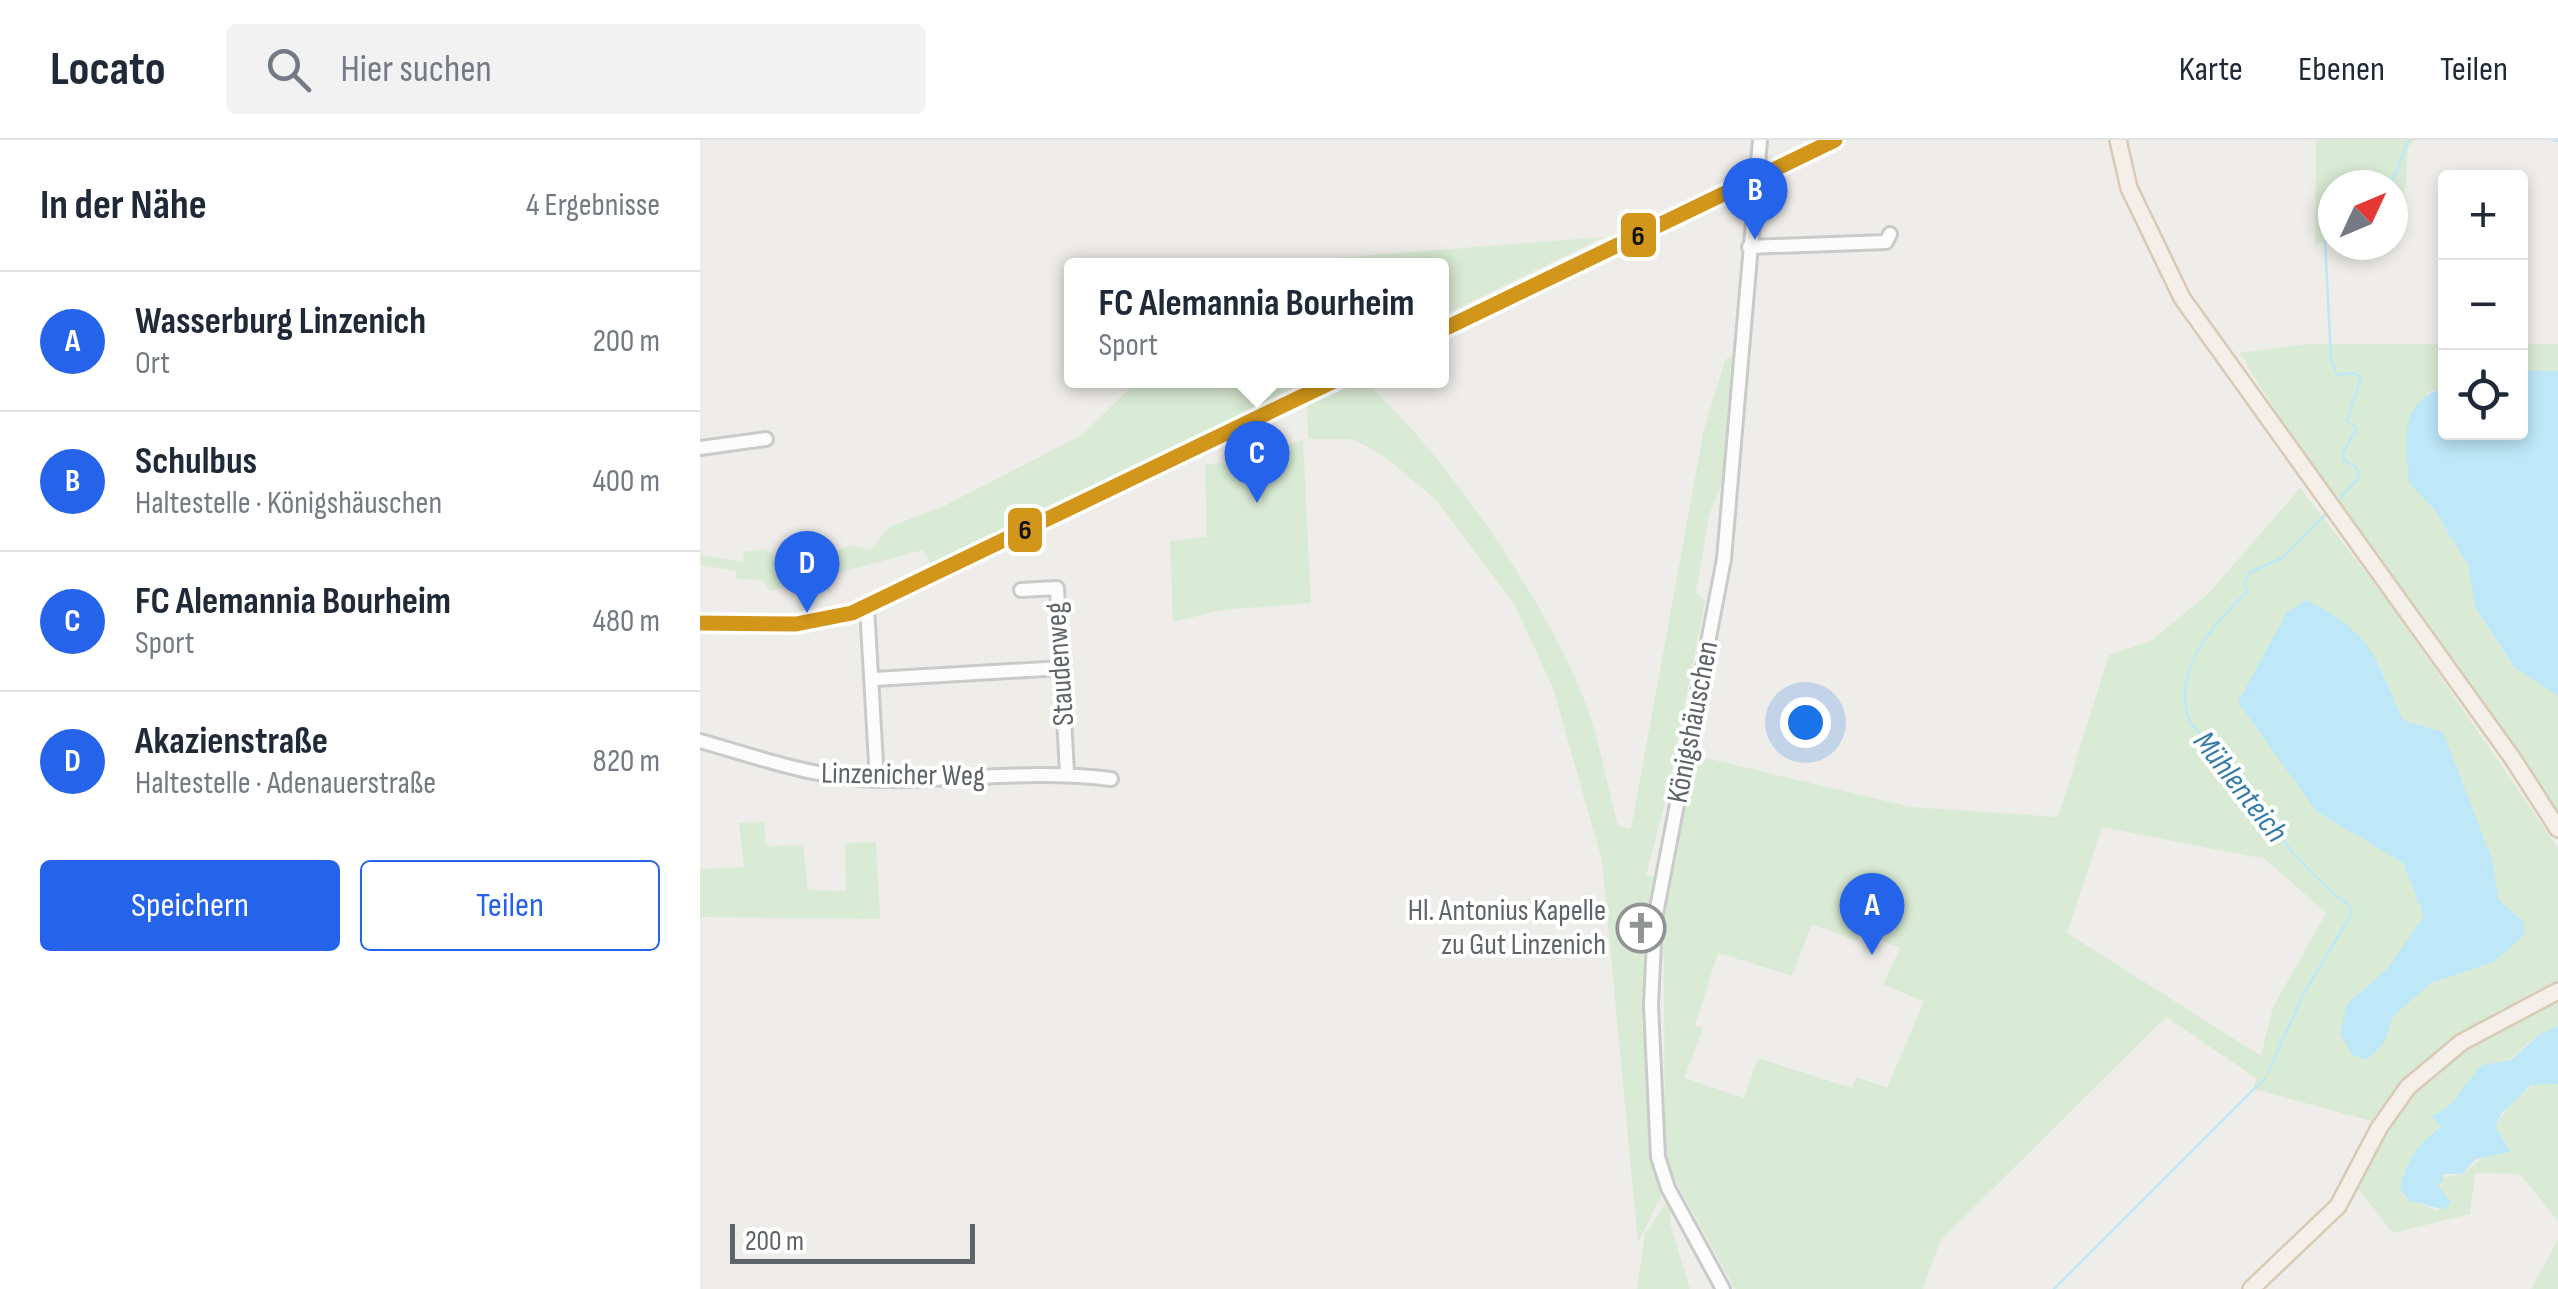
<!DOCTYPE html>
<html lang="de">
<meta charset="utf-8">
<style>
body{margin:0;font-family:"Sofia Sans Condensed",sans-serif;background:#f2f2f3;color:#1f2937}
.controls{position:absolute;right:30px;top:30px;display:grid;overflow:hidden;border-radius:10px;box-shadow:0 5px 15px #0003}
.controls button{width:90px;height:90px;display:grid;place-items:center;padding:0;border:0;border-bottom:2px solid #e0e1e3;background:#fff;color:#1f2937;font:50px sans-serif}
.compass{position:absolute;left:1618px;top:30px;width:90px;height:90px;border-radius:50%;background:#fff;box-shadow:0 5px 15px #0003;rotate:46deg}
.scale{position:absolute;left:30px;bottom:25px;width:245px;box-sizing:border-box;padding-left:10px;border:5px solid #5e6468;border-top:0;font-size:28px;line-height:35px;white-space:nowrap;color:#5e6468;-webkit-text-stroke:8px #fff;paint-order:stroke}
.you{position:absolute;left:1105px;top:582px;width:35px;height:35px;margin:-25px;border:8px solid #fff;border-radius:50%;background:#1a73e8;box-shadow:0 0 0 15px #1a73e833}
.badge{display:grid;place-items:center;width:65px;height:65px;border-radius:50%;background:#2563eb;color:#fff;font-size:32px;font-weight:700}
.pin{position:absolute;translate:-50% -82px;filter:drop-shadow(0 2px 5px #0008)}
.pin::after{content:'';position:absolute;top:52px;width:35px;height:30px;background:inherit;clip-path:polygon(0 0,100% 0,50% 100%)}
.popup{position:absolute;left:364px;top:118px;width:385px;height:130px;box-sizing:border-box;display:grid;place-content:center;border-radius:10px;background:#fff;filter:drop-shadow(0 2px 8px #0005);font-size:32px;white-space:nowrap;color:#747a83}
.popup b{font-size:38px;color:#1f2937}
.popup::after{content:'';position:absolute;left:50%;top:100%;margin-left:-20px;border:20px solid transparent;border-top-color:#fff}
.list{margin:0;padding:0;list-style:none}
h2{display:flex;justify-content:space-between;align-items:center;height:130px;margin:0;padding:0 40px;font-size:42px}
h2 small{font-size:32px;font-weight:400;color:#747a83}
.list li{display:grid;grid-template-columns:65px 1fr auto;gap:30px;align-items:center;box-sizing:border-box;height:140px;padding:0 40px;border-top:2px solid #e0e1e3}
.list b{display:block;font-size:38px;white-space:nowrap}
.list p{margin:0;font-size:32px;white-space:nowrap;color:#747a83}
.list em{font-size:32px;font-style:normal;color:#747a83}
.actions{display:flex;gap:20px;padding:30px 40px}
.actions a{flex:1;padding:22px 0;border:2px solid #2563eb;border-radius:10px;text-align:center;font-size:35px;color:#2563eb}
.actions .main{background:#2563eb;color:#fff}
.icon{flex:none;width:55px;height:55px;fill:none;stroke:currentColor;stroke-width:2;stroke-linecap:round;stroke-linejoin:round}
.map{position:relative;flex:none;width:1858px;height:1149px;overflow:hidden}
header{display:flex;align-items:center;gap:60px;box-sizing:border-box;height:140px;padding:0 50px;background:#fff;border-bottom:2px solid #e0e1e3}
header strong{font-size:48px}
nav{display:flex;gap:55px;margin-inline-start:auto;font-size:35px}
.search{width:700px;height:90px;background:#f2f2f3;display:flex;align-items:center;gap:25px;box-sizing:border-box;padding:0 35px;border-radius:10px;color:#747a83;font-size:38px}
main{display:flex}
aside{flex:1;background:#fff}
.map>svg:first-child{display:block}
.green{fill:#d9ebd4;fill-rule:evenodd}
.water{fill:#bee7f8}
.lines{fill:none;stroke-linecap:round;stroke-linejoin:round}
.stream{stroke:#bee7f8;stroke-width:2.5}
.minor-casing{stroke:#cacaca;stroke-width:18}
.major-casing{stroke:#d8cab5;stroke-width:20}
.minor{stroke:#fdfcfc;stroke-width:12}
.major{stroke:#f4f0e9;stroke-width:15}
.bus-1-casing{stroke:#fff;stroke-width:22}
.bus-1{stroke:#d1961a;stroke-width:15}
.labels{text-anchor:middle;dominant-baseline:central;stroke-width:8;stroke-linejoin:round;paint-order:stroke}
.street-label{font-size:30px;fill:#5e6468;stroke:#fff}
.poi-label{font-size:30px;fill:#5e6468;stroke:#fff;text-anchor:end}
.water-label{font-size:32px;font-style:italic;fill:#377da8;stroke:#fff}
.line-badge{stroke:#fff;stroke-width:4}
.pale-badge-label{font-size:28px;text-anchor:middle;font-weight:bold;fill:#111}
</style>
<header>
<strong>Locato</strong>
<div class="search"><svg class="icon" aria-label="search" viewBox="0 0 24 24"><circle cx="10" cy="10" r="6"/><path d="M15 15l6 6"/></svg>Hier suchen</div>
<nav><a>Karte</a><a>Ebenen</a><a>Teilen</a></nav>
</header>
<main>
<aside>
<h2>In der Nähe<small>4 Ergebnisse</small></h2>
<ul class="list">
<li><span class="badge">A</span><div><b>Wasserburg Linzenich</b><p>Ort</p></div><em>200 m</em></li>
<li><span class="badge">B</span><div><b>Schulbus</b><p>Haltestelle · Königshäuschen</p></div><em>400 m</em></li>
<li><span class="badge">C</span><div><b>FC Alemannia Bourheim</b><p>Sport</p></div><em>480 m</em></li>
<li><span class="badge">D</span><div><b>Akazienstraße</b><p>Haltestelle · Adenauerstraße</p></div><em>820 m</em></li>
</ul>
<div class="actions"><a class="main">Speichern</a><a>Teilen</a></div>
</aside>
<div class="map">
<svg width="1858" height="1149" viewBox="0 0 1858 1149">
<rect width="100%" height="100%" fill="#efede9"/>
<!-- green -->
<path class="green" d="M1616,0h98l-6,7 -2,40 -13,22v-24h-60v56l-18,3z
M904,97l-162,79v-51h-150l5,-4z
M1609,204h136v43l-17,5 -19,91 24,25 35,57 7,43 39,59 44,29v125l-261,-374 -57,-94z
M1820,204h38v27l-37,-1z
M1035,214l-9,120 -17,41 -13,77 9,10 -39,197 -20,76 12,2 -8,62 13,244 -1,11 -24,49 -36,-383 -49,-172 -39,-84 -78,-104 -51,-43 -32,-18h-45l-1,-35 57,-23c79,69 186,225 223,326 13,38 21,80 31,119l13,3 73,-400 21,-69z
M607,240l-1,7 -373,182 -10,-19 -152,41 -10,-11 -24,-1 -1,-8 -35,-6 -1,-10 44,7 -1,-10 23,-3 15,12 28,-1 43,-15 19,5 18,-23 55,-21 138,-71 55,-54z
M603,300l8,163 -89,7 -49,12 -3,-81 37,-4 -2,-73 54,-3v-9z
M1600,348l89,114 169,246v133c-72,38 -138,73 -187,140l-117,-32 2,-11 -90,-61 -226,224 -17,48h-188l-64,-116 -6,-26 -1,-189 -7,-1 10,-80 31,-121 213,51 147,10 51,-162 42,-14 58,-48zM1678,521l25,59 40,13 49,126 7,41 24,21 -29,41 -62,21 -38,32 -10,28 -37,-39 41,-36 36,-52 -21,-53 -87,-52zM1402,687l163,32 61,54 -53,94 -12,49 -194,-123zM1112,784l45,17 4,-9 39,16 -17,37 41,16 -37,87 -30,-11 -5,11 -94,-30 -14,40 -60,-20 19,-49 -8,-4 23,-72 74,23z
M64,682l2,24 37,-1 5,45 38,1 -1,-48 31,-1 4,77 -180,-2v-48l44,-2 -5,-44z
M1858,855v31l-30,17 -89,80 2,4 -9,5 -30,63 35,16 13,-13 -9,-4 -1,-16 22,-4 26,-20 14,1 6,-9 -12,-20 15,-24 27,-20 20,2v137l-38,-47 -45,-1 -5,41 -77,19 -36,-45 44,-86 48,-47z
M969,1058l2,28 19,63h-53l8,-55z
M1858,1100v49h-27l1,-2z"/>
<!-- water -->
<path class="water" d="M1821,230l37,1v325l-44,-29 -39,-60 -7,-42 -35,-57 -24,-25c-4,-43 -11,-80 36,-96l1,45h74z
M1606,460c65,31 70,57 97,120l40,12 49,127 7,41 24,21 2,13 -31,28 -62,21 -38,32 -10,28 -17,17 -14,-5 -13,-21 7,-30 41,-36 36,-52 -21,-53 -87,-52 -78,-109 49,-90z
M1858,886v58l-27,1 -29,28 -6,13 14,26 -34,7 -14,15h-17l-6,12 12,17 -7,7 -36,-10 -8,-12c7,-27 19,-46 41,-61l-9,-11 16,-9 34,-42 29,-5 29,-26z"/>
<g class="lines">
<!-- stream -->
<path class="stream" d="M1853,0l5,1
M1690,45l19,-45
M1633,93l-8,7 6,119 6,16 18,-2 6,5 -14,43 10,7 -14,25 1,7 13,8 2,9 -23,26
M1568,933l35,-78 49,-82 -2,-7c-66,-47 -104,-123 -159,-182 -23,-52 23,-101 57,-133l-4,-7 6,-12 32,-14 43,-43
M1354,1149l211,-211"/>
<!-- minor casing -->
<g class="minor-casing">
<path id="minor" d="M1049,107l137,-5 4,-8
M742,190l393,-190
M0,308l66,-9
M321,450l36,-2 10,185
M167,467l10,173
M0,483c51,3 103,7 152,-10l485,-233
M175,539l187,-11
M0,601c60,17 117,38 180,39 77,1 154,-11 231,-1
M1023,1149l-55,-101 -10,-31 -7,-152 4,-86 69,-360 36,-419"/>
</g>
<!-- major casing -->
<g class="major-casing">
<path id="major" d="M1418,0l11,48 53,110 331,461 45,70
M1551,1149l87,-83 41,-78 29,-41 54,-45 96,-51"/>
</g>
<!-- minor -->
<use href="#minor" class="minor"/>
<!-- major -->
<use href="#major" class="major"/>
<!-- bus-1 casing -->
<g class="bus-1-casing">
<path id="bus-1" d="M742,190l393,-190
M0,483l96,1 56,-11 484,-233"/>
</g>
<!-- bus-1 -->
<use href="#bus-1" class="bus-1"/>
</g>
<!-- icons -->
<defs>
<g id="church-ring" transform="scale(2.5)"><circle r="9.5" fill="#fff" stroke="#919495" stroke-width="1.5"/><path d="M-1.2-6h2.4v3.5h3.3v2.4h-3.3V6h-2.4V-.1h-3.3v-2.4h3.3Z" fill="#919495"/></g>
</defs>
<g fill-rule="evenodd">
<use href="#church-ring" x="941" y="788"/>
</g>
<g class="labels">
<!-- street labels -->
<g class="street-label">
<text transform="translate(360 524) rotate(-94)">Staudenweg</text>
<text transform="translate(993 582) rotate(-79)">Königshäuschen</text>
<text transform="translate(203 635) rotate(1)">Linzenicher Weg</text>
</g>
<!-- poi labels -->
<g class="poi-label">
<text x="906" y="771">Hl. Antonius Kapelle<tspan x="906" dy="34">zu Gut Linzenich</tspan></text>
</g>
<!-- water labels -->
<g class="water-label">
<text transform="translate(1540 647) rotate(52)">Mühlenteich</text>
</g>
</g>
<g class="line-badge">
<rect x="919" y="71" width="39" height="48" rx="10" fill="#d1961a"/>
<rect x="306" y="366" width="38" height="48" rx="10" fill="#d1961a"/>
</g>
<g class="pale-badge-label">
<text x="938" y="105">6</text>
<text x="325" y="399">6</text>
</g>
</svg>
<div class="controls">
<button>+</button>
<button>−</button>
<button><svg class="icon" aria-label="locate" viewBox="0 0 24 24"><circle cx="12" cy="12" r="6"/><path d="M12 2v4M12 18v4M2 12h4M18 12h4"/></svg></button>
</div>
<svg class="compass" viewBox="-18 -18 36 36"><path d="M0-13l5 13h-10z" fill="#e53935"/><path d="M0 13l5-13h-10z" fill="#747a83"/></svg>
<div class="scale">200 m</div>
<div class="you"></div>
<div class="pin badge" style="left:1172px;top:815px">A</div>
<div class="pin badge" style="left:1055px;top:100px">B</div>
<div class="pin badge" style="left:557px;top:363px">C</div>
<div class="popup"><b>FC Alemannia Bourheim</b>Sport</div>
<div class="pin badge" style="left:107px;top:473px">D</div>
</div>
</main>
